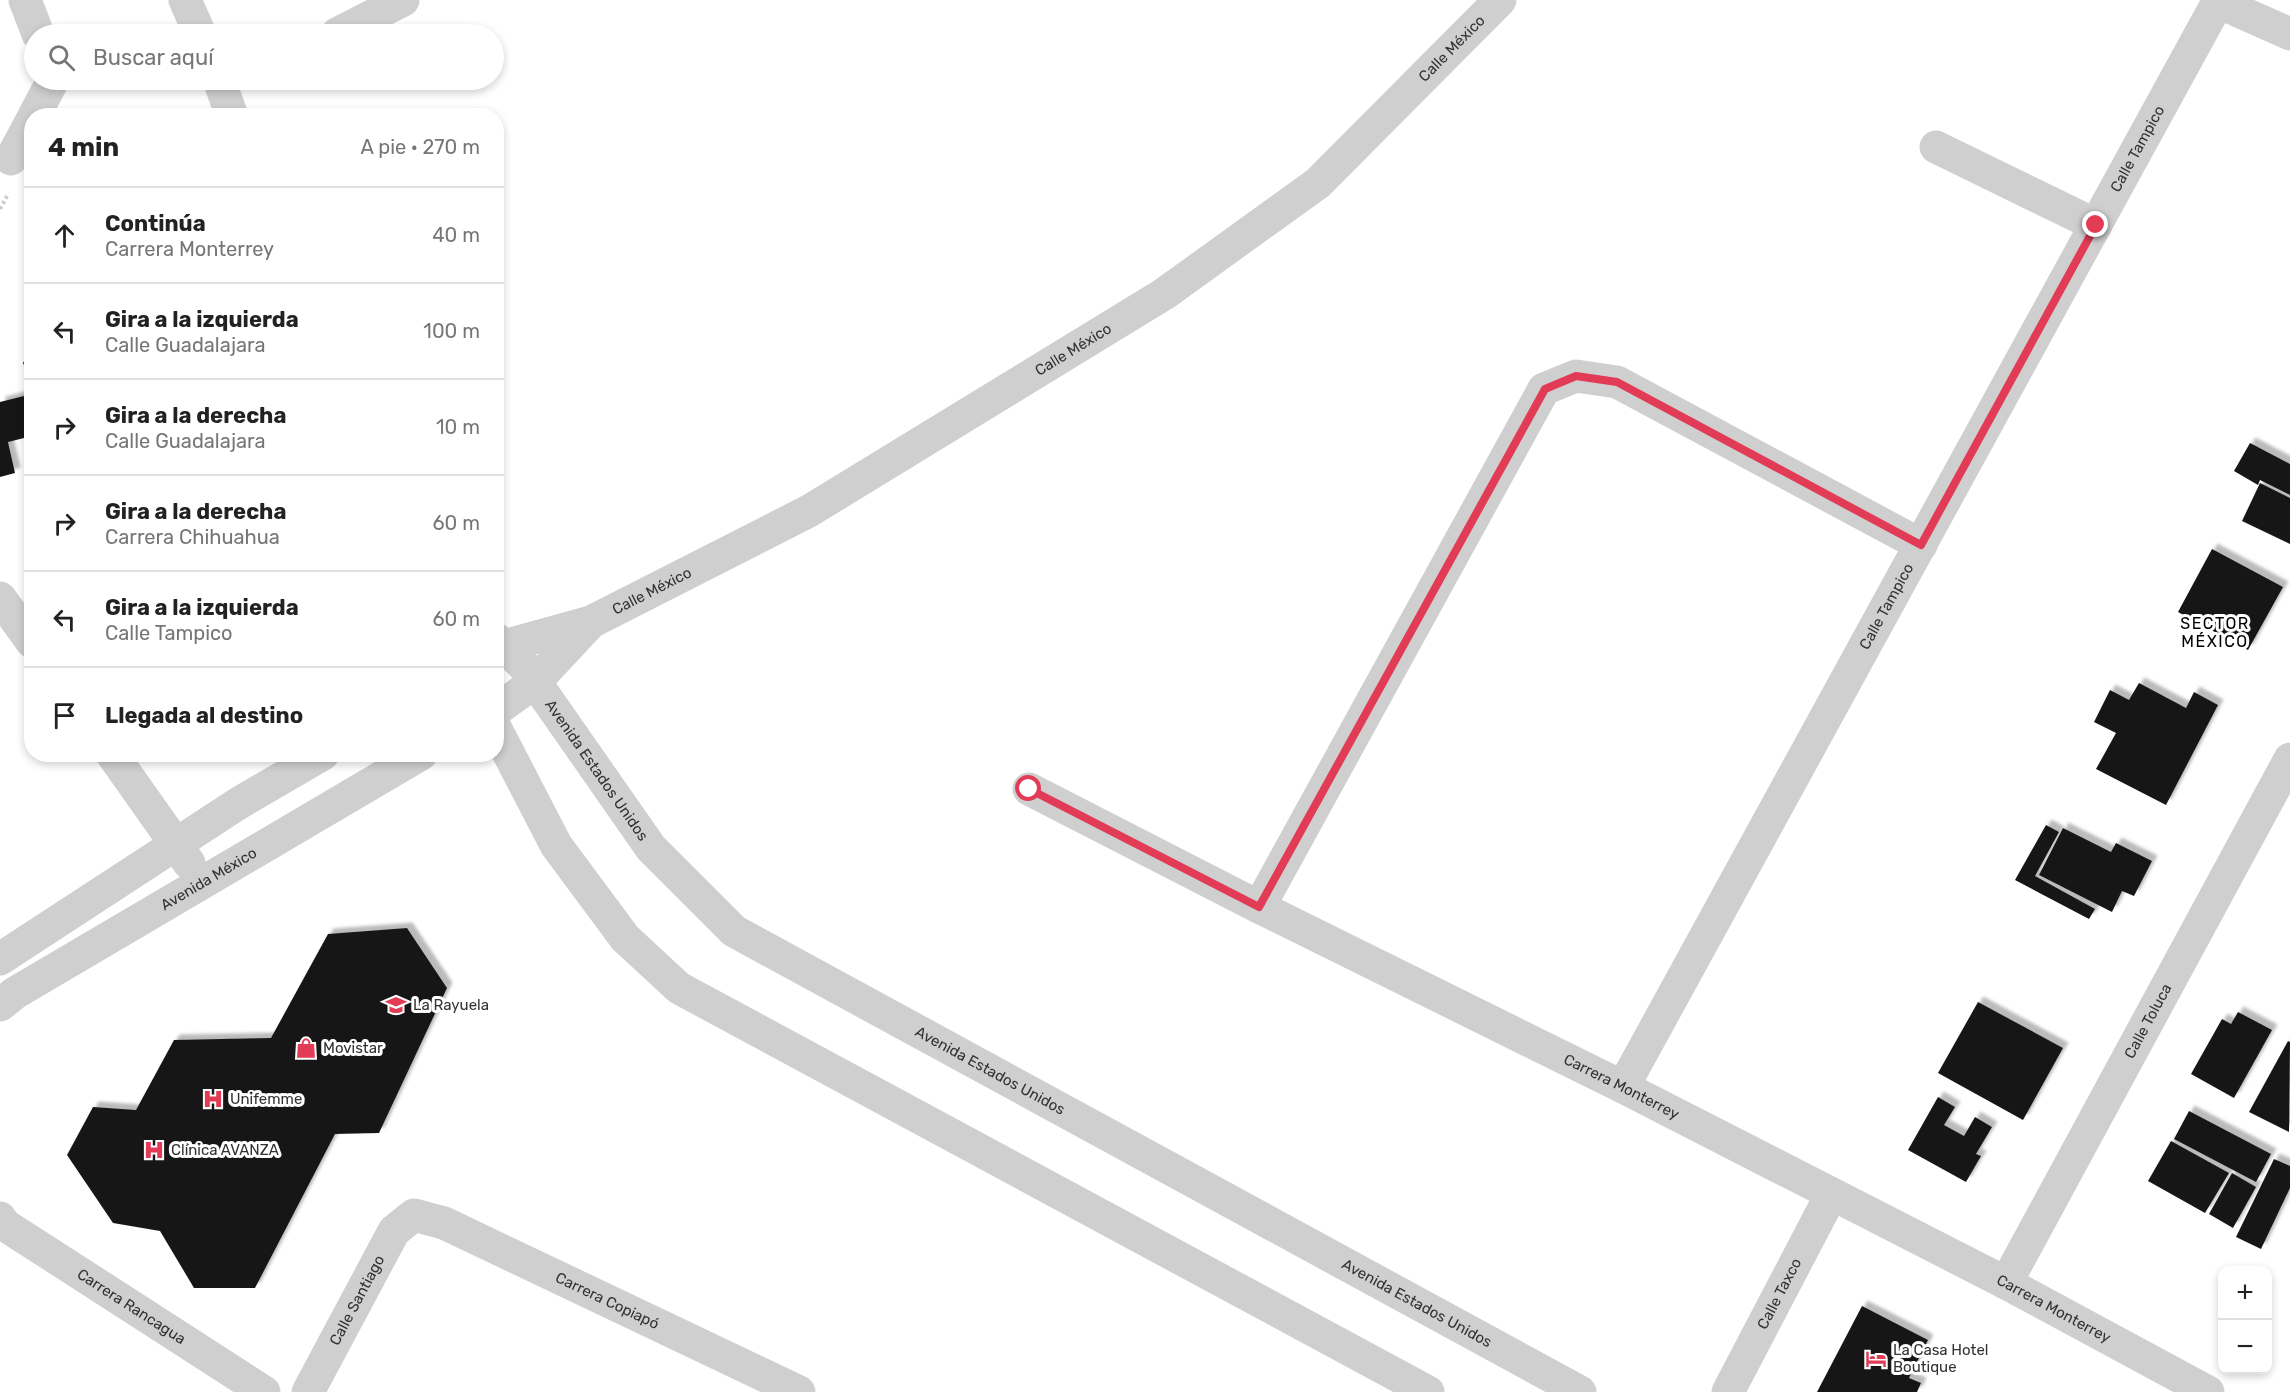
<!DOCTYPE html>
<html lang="es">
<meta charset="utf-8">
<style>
body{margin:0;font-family:Rubik,sans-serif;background:#f6f6f6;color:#222}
.controls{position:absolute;right:18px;bottom:18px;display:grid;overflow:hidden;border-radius:12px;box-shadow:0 3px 9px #0003}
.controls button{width:54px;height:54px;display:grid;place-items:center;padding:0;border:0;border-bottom:2px solid #e0e0e0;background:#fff;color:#222;font:30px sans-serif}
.stop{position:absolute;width:18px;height:18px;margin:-14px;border:4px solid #e13b55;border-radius:50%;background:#fff}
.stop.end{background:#e13b55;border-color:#fff;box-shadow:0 2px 6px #0008}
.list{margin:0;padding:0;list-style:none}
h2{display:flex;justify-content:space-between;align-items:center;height:78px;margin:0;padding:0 24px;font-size:26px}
h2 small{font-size:20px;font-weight:400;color:#767676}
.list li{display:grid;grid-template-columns:39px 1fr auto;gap:18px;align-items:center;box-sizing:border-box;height:96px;padding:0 24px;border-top:2px solid #e0e0e0}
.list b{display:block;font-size:22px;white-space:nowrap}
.list p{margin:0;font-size:20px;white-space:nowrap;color:#767676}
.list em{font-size:20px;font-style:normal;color:#767676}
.icon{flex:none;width:33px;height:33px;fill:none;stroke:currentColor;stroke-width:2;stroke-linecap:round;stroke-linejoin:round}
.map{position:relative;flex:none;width:2290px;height:1392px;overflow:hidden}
.search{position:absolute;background:#fff;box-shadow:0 3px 9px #0003;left:24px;top:24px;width:480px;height:66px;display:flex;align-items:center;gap:15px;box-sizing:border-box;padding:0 21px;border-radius:33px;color:#767676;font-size:22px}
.panel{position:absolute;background:#fff;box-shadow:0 3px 9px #0003;left:24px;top:108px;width:480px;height:654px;border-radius:24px}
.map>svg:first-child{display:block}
.building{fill:#191919;filter:url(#shadow)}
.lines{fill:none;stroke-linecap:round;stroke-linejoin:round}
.path{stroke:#ccc;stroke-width:4;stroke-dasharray:3 3;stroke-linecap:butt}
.minor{stroke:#cfcfcf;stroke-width:33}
.route{stroke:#e13b55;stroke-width:8}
.labels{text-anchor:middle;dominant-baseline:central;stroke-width:6;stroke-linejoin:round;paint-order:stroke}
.street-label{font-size:15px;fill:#323232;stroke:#fff}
.poi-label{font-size:15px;fill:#323232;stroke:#fff;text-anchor:start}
.neighbourhood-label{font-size:16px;letter-spacing:1.5px;fill:#000;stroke:#fff}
</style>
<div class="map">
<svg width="2290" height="1392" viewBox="0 0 2290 1392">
<defs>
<filter id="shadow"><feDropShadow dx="5.5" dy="-5.5" stdDeviation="1.5" flood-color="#0004"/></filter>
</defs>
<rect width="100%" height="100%" fill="#fff"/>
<!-- building -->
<path class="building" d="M32,360v32h-1l-8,-30z
M32,394v42l-24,6 7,31 -15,4v-75z
M2250,443l40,21v31l-30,-15 -2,5 -24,-14z
M2260,483l30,15v46l-48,-23z
M2212,549l71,38 -35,63 -70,-38z
M2139,683l47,25 8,-16 24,13 -52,100 -70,-36 20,-36 -22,-11 16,-32 19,10z
M2046,825l13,7 -24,44 60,33 -6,10 -74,-39z
M2063,828l48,24 5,-9 36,18 -18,35 -12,-5 -10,21 -73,-37z
M407,928l40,60 -68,145 -44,1 -80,154h-61l-34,-57 -47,-8 -46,-68 26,-48 43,3 38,-70 97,-2 57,-104z
M1978,1002l85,46 -40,72 -85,-47z
M2238,1012l34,18 -38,68 -43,-24 31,-55 9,5z
M2288,1041l2,1 -1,90 -40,-20z
M1938,1097l17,10 -11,18 20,11 11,-19 17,10 -16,27 5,2 -15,26 -58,-32z
M2189,1111l82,43 -15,28 -82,-43z
M2171,1141l58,32 -24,40 -57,-32z
M2274,1159l16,7v22l-29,61 -25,-12z
M2232,1173l24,14 -23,41 -24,-14z
M1862,1306l66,34 -19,38 12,5 -4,9h-100z"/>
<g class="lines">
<!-- path -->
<path class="path" d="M0,209l7,-13"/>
<!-- minor -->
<g class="minor">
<path d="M25,0l13,34"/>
<path d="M185,0l15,34"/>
<path d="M2218,2l72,32"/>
<path d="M337,34l66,-34"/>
<path d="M219,80l13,36"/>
<path d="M34,116l19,-36"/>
<path d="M1936,147l160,78"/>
<path d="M11,159l21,-39"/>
<path d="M0,598l32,44"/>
<path id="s1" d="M496,639l28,27 127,182 83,83 846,461"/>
<path id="s2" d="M496,651l8,-5 87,-24 218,-111 355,-217 154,-111 182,-183"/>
<path d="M496,710l39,-28 56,-60"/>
<path d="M496,729l60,116 69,93 54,50 749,404"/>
<path d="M112,754l77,109"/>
<path id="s3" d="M1029,789l230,118 364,180 383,196 202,109"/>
<path d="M1259,907l285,-518 32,-13 41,6 304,163"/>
<path d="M0,959l239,-156 84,-49"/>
<path id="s4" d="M0,1005l15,-12 406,-239"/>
<path id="s5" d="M1623,1087l596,-1087"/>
<path id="s6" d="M0,1218l5,7 259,167"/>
<path id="s7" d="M2006,1283l284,-524"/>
<path id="s8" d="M308,1392l86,-161 20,-16 30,8 355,169"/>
<path id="s9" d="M1728,1392l103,-197"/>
</g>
</g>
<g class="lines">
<!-- route -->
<path class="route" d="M1029,789l230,118 286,-518 31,-13 41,6 304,163 175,-320"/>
</g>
<!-- icons -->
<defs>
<g id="school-bare" transform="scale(1.62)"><path d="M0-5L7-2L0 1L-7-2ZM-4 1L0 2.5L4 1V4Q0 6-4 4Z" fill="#e13b55" stroke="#fff" stroke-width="2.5" paint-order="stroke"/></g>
<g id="shop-bare" transform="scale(1.62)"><path d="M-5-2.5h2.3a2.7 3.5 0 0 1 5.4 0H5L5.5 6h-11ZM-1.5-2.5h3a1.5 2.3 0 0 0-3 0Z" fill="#e13b55" stroke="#fff" stroke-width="2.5" paint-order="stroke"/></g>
<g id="hospital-bare" transform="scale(1.62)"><path d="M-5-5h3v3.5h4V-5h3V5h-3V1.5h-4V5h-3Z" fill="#e13b55" stroke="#fff" stroke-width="2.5" paint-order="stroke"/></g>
<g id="hotel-bare" transform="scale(1.62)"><path d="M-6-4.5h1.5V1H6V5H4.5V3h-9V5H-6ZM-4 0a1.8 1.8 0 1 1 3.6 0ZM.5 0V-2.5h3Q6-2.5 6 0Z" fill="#e13b55" stroke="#fff" stroke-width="2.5" paint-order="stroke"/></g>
</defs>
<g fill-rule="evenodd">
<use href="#school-bare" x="396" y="1005"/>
<use href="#shop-bare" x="306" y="1048"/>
<use href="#hospital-bare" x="213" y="1099"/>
<use href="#hospital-bare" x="154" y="1150"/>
<use href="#hotel-bare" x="1876" y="1359"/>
</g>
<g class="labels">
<!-- street labels -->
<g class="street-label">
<text stroke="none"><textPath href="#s2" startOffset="1140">Calle México</textPath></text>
<text stroke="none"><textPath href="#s5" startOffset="1070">Calle Tampico</textPath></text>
<text stroke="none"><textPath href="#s2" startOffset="654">Calle México</textPath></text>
<text stroke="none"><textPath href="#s2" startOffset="168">Calle México</textPath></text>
<text stroke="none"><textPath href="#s5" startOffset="548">Calle Tampico</textPath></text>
<text stroke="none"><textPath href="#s1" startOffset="166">Avenida Estados Unidos</textPath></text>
<text stroke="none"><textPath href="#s4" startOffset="244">Avenida México</textPath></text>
<text stroke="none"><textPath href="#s7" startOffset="298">Calle Toluca</textPath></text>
<text stroke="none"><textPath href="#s1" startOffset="670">Avenida Estados Unidos</textPath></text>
<text stroke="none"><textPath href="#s3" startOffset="663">Carrera Monterrey</textPath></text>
<text stroke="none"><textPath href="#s9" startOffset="111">Calle Taxco</textPath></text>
<text stroke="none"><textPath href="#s8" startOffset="104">Calle Santiago</textPath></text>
<text stroke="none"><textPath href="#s8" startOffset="420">Carrera Copiapó</textPath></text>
<text stroke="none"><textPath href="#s1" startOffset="1156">Avenida Estados Unidos</textPath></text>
<text stroke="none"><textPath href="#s6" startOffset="159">Carrera Rancagua</textPath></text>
<text stroke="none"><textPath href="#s3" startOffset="1149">Carrera Monterrey</textPath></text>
</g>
<!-- poi labels -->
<g class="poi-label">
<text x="413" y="1005">La Rayuela</text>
<text x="323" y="1048">Movistar</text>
<text x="230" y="1099">Unifemme</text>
<text x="171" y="1150">Clínica AVANZA</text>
<text x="1893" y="1350">La Casa Hotel<tspan x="1893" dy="17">Boutique</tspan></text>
</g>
<!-- neighbourhood labels -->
<g class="neighbourhood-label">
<text x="2215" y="623">SECTOR<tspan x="2215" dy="18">MÉXICO</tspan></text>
</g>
</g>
</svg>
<div class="controls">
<button>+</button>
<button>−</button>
</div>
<div class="stop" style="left:1029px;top:789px"></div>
<div class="stop end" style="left:2096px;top:225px"></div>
<div class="search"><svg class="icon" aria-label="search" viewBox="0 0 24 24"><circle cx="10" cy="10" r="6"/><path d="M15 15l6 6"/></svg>Buscar aquí</div>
<section class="panel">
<h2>4 min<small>A pie · 270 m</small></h2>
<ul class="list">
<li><svg class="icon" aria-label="ahead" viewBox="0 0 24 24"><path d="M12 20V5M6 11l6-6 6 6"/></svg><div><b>Continúa</b><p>Carrera Monterrey</p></div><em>40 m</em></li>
<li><svg class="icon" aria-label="left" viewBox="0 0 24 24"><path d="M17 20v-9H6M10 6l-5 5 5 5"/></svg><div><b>Gira a la izquierda</b><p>Calle Guadalajara</p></div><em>100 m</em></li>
<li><svg class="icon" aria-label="right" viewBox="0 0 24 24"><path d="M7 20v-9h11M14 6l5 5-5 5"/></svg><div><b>Gira a la derecha</b><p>Calle Guadalajara</p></div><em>10 m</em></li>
<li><svg class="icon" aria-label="right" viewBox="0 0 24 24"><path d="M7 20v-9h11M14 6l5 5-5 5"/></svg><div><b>Gira a la derecha</b><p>Carrera Chihuahua</p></div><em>60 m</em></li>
<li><svg class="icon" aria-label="left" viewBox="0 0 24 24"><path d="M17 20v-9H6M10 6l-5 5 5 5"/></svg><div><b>Gira a la izquierda</b><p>Calle Tampico</p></div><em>60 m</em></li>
<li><svg class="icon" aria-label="arrive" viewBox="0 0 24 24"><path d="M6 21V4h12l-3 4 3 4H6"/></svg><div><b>Llegada al destino</b></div></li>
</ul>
</section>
</div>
